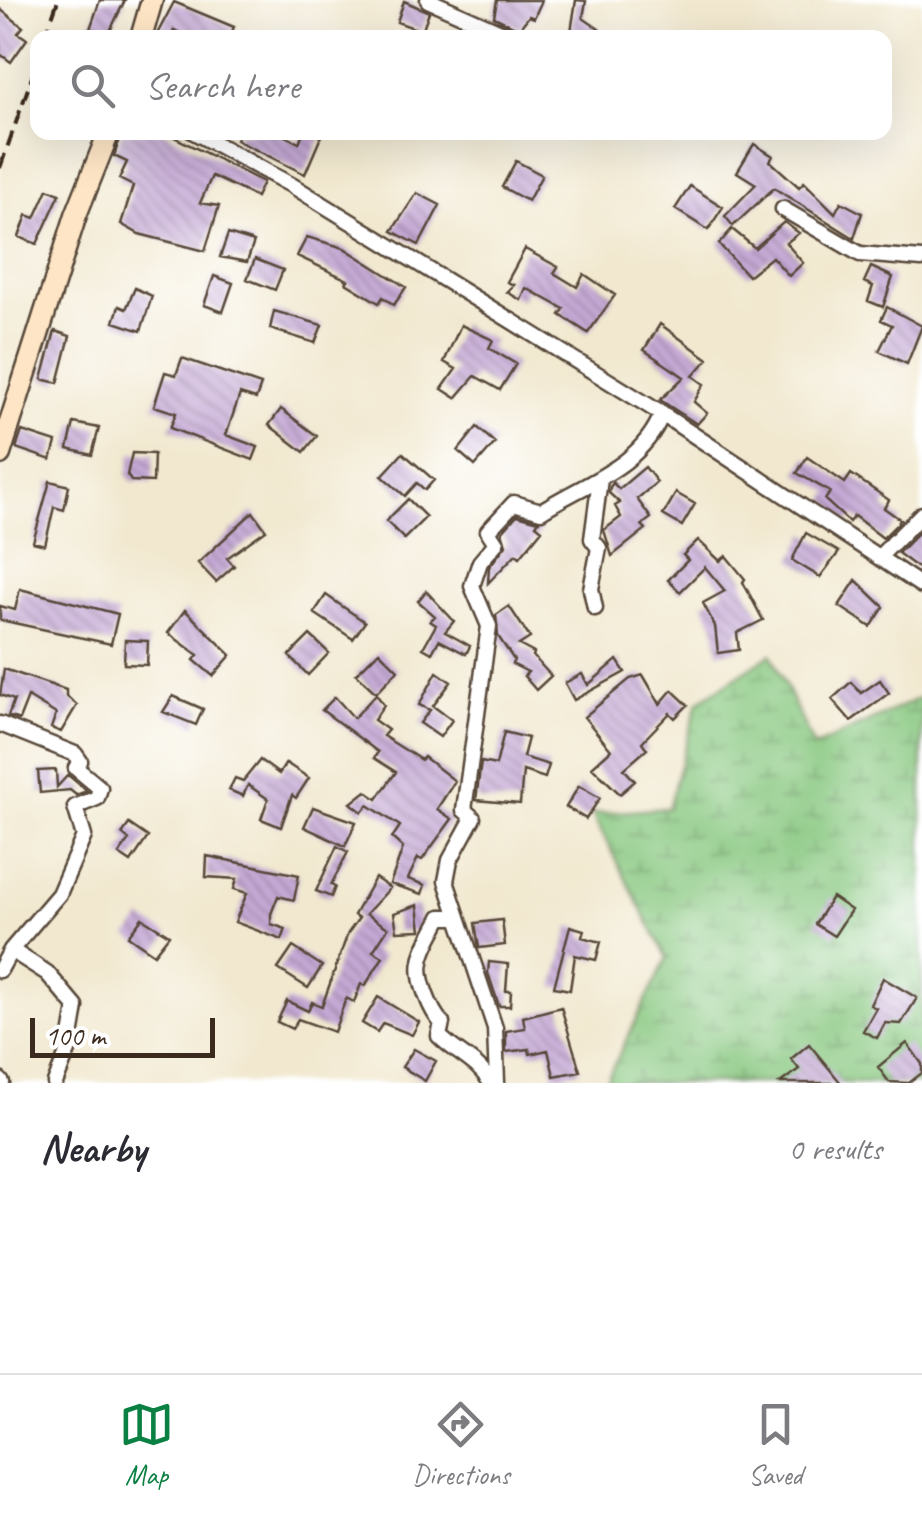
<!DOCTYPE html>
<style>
body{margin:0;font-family:Caveat,sans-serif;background:#f2f2f3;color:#2b2b33}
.scale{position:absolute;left:30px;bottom:25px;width:185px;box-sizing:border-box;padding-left:10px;border:5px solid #3b2a1e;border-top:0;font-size:28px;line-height:35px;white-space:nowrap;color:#3b2a1e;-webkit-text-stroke:8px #fff;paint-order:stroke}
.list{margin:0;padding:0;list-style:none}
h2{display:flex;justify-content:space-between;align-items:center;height:130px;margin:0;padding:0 40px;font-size:42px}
h2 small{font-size:32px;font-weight:400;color:#7c7c81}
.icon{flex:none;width:55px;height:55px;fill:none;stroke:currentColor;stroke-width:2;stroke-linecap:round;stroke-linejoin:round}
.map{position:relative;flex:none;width:922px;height:1083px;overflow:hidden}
.search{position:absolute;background:#fff;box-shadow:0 10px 40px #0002;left:30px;right:30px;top:30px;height:110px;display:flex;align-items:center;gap:25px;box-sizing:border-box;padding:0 35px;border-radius:20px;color:#7c7c81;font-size:38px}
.sheet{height:290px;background:#fff}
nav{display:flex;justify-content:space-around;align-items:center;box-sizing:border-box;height:140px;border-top:2px solid #e1e1e2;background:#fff;font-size:28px;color:#7c7c81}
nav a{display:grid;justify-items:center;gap:5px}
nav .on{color:#0b8043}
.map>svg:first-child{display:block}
.wetland{fill:url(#wetland-marsh);stroke:#62794f;stroke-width:2.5}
.building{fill:url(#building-back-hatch)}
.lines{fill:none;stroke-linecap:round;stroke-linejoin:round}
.minor-casing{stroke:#564639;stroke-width:19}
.secondary-casing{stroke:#564639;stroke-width:25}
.minor{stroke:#fff;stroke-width:14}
.secondary{stroke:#fde5c5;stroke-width:20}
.rail{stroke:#3b2a1e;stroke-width:4;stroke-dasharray:15 8;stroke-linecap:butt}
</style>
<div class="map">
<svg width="922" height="1083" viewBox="0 0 922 1083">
<defs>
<pattern id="wetland-marsh" width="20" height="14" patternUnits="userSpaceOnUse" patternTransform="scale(2.5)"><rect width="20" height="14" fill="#88c880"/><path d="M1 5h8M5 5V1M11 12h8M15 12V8" fill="none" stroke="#70a368"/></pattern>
<pattern id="building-back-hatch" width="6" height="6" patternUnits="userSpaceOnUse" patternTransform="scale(2.5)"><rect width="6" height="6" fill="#c5a9d5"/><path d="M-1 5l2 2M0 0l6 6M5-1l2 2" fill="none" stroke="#a18aac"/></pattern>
</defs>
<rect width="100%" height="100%" fill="#fff"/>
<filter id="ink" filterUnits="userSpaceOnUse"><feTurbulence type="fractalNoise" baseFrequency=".01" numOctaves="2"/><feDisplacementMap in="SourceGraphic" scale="20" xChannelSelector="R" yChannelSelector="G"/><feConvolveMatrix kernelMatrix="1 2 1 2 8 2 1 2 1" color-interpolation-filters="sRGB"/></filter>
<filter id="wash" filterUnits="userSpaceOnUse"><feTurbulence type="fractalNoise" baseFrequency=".0048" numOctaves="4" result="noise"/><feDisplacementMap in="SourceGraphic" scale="40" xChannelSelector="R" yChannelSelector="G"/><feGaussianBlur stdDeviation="2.25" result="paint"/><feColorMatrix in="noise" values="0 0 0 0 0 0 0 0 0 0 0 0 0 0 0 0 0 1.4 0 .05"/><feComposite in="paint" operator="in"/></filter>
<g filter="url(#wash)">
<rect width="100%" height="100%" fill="#f1e8cf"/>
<!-- wetland -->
<path class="wetland" d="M771,654l43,93 108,-50v386h-317l62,-125 -75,-144 76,-6 30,-106z"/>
<g id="blocks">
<!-- building -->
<path class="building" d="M100,0h25l-18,37 -17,-8z
M497,0h45l-8,18 -5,-2 -10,13 -25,-12z
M576,0l10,1 -3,17 16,11 -6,9h-23z
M404,1l25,11 -7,19 -25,-9z
M174,2l60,25 -5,11h-39l-16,-8 -3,8h-16z
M0,9l23,18 -5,6 9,6 -16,23 -11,-8z
M122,132h42l99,50 -7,15 -44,-21 -12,27 19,3 -14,45 -66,-17 -18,-10 12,-38 -14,-7 8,-17 -13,-6z
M239,132h38l22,11 4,-11h20l-18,42 -69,-34z
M754,144l19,12 -3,5 29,26 5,-5 31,31 6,-11 21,11 -8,25 -80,-50 -41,38 -8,-10 31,-32 -19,-12z
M516,161l26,14 -14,26 -26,-14z
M690,186l33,21 -15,23 -33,-21z
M48,189l12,5 -23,50 -18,-7 8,-22 8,3z
M417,193l23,12 -21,40 -27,-14z
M784,222l15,11 -13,10 17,20 -14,13 -17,-19 -24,19 -29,-32 13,-15 23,19z
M228,234l26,8 -7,20 -27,-5z
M307,237l37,11 62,39 -12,18 -11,-8 -4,6 -33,-20 2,-3 -51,-24z
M525,249l33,18 -4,6 23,14 7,-13 31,21 -27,38 -28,-18 4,-6 -38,-21 -5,12 -14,-8 7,-7 -7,-3z
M255,259l28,11 -8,20 -28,-11z
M871,267l22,10 -10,30 -15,-6 5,-15 -9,-4z
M214,276l19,7 -10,29 -19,-7z
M135,288l17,8 -11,35 -27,-9 5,-16 7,3z
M887,307l35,19 -15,38 -28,-13 13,-26 -11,-5z
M274,311l48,14 -7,18 -45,-14z
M660,324l48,35 -15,17 11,8 -10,18 13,11 -10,11 -37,-24 24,-23 -40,-27z
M461,325l32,15 -4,8 27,16 -16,26 -25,-14 -19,22 -14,-9 14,-20 -12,-7z
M55,331l15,5 -12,47 -16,-4z
M182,358l79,27 -5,14 -16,-5 -14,41 32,12 -5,13 -83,-32 6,-15 -22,-7 11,-34 11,3z
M281,409l36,27 -13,16 -35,-27z
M74,423l25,5 -7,27 -24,-6z
M477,427l18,16 -20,23 -17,-15z
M22,431l34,11 -5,18 -35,-12z
M132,453l22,1 -1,28 -22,-1 -4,-6z
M403,453l31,27 -9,10 -8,-7 -12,13 -23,-20z
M807,457l38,26 6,-9 38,26 -5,8 17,12 -18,18 -29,-22 -5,6 -24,-22 5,-8 -33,-19z
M645,467l12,15 -20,17 14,19 -9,7 4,4 -34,27 -8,-26 17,-13 -6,-11 5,-3 -11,-10 1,-6 3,-4 6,6z
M50,481l19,5 -5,24 -10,-3 -9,38 -12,-3z
M676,493l19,11 -13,22 -19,-11z
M408,499l18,18 -22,22 -18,-18z
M253,512l13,18 -39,28 7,8 -18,16 -18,-19z
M517,515l22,6 -3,4 6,5 -22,27 -4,-3 -28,29 1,-16 17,-22 -4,-13z
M920,531l2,2v38l-24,-18z
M806,533l33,19 -19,25 -28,-17z
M698,540l22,21 6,-5 19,23 -2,3 20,38 -26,13 2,17 -21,3 -3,-27 -12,-23 22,-12 -20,-24 -25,25 -12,-12 20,-20 -5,-5z
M856,580l28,27 -13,20 -32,-21z
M20,589l98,25 -7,30 -111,-24v-14l15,4z
M426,591l28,30 -9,11 25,14 -4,8 -27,-14 -7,13 -9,-5 13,-23 -6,-4 5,-5 -17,-15z
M326,595l39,27 -12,17 -39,-26z
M509,606l21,32 -11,7 15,8 -1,3 18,20 -15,14 -12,-14 4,-4 -16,-8 2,-4 -16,-24 -2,-21z
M185,610l46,45 -18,21 -19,-16 4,-5 -30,-22z
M310,635l19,18 -21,22 -19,-19z
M125,640l23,1 -1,24 -23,-1z
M379,651l19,19 -22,23 -20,-19z
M617,660l8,12 -51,28 -9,-17 17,-9 6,11z
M4,669l62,21v6l11,9 -16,27 -10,-4 5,-14 -28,-17 -9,23 -11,-4 6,-16 -14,-5z
M437,672l14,10 -18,24 19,14 -12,17 -20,-14 10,-13 -11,-5z
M643,675l17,29 12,-14 16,15 -13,13 -5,-5 -28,29 5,7 -23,20 11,12 -15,13 -28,-27 19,-17 -27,-33 46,-38z
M880,680l9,13 -38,28 -19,-22 19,-17 10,11z
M376,694l8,11 -10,15 14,10 -5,6 38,24 3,-3 31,24 -18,28 15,10 -30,41 -4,-2 -10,21 17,6 -3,9 -32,-10 13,-36 -11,-10 8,-12 -32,-21 -6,7 -11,-9 15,-12 11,8 19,-27 -22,-14 4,-6 -56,-42 13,-13 19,21z
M173,696l30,13 -7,16 -33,-13z
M504,732l24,6 -5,19 26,8 -4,13 -22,-7 -3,33 -44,-4 5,-38 15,3z
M260,760l19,14 7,-11 23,15 -13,20 -4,-3 -11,32 -20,-8 7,-20 -20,-14 -5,11 -14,-6 6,-12 8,3z
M56,770l1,17 11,-12 19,16 -11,4 -6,-5 -30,3 -2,-22z
M579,786l21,12 -14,21 -20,-12z
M313,807l43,15 -11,24 -41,-19z
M129,824l19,13 -17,25 -12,-8 10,-14 -7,-6z
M337,846l11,6 -17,33 4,2 -4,10 -15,-6z
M207,856l92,19 -5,25 -16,-4 -7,18v10l15,5 -4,11 -47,-18 12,-29 -13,-4 3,-10 -31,-2z
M375,878l15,10 -24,26 22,14 -15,23 10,6 -18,29 -4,-2 -7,18 -8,-4 -12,34 -36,-13 -6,10 -15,-7 10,-21 21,10 4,-9 10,4 26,-73 11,-15 -5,-3z
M832,897l19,13 -17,26 -19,-12z
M418,905l3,25 -24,1 -3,-18z
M142,918l27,17 -15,19 -26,-18z
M502,920l3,25 -26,3 -4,-25z
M570,926l14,4 -2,7 19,5 -5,18 -21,-5 -5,35 -16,-3z
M293,947l29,19 -14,22 -30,-19z
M489,962l19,2 -2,27h5l-1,15h-11l-11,-33z
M883,978l34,20 -16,26 -16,-1 -8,15 -14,-7 13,-23 -6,-3z
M378,997l41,25 -7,13 -29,-12 -6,9 -15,-9z
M561,1007l19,64 -26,5 -6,-26 -18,4 -1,-5 -23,3v-21l19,-3 -2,-11z
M907,1043l15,21v9l-13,10 -20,-1 -11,-15z
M809,1044l32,39h-61l19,-14 -8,-10z
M414,1049l22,12 -11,20 -23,-14z"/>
</g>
</g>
<g filter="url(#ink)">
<use href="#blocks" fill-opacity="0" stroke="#564639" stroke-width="2.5"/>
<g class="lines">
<!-- minor casing -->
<g class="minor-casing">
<path id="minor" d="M428,0l86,38
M194,132l99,54 369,228 260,172
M783,209l77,45 62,5
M879,557l43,-43
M595,608l-4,-19 8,-41 -7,-9 8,-60
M0,724l75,30 5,7 -4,7 24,20 -3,10 -22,9 9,29 -25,58 -48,56 -11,20
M457,917h-16c-6,13 -18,30 -20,45 -4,16 10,50 21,61l-3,13c18,18 38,24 52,47
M11,950l36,23 29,34 -7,41 -14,35
M0,1080l2,3
M497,1083l-2,-55 -49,-147 4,-21 23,-42 -9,-8 25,-184 -17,-40 8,-24 16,-19 -8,-12 26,-28 27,8c44,-28 100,-44 121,-97"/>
</g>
<!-- secondary casing -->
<g class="secondary-casing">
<path id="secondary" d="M141,38l11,-38
M0,454l76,-239 33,-83"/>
</g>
<!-- minor -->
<use href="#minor" class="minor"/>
<!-- secondary -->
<use href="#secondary" class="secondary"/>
<!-- rail -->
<path class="rail" d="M45,38l13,-38
M0,168l38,-108"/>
</g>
</g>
</svg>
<div class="scale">100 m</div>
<div class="search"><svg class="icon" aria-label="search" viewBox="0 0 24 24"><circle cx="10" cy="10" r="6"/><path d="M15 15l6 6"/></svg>Search here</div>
</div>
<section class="sheet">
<h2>Nearby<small>0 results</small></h2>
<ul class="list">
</ul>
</section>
<nav>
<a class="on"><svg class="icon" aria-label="map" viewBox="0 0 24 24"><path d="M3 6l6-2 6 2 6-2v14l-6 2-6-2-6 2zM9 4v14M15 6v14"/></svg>Map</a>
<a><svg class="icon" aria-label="directions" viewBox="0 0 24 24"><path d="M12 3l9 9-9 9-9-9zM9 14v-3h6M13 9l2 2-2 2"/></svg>Directions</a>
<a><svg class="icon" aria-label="saved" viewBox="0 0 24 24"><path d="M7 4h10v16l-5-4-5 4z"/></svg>Saved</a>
</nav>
